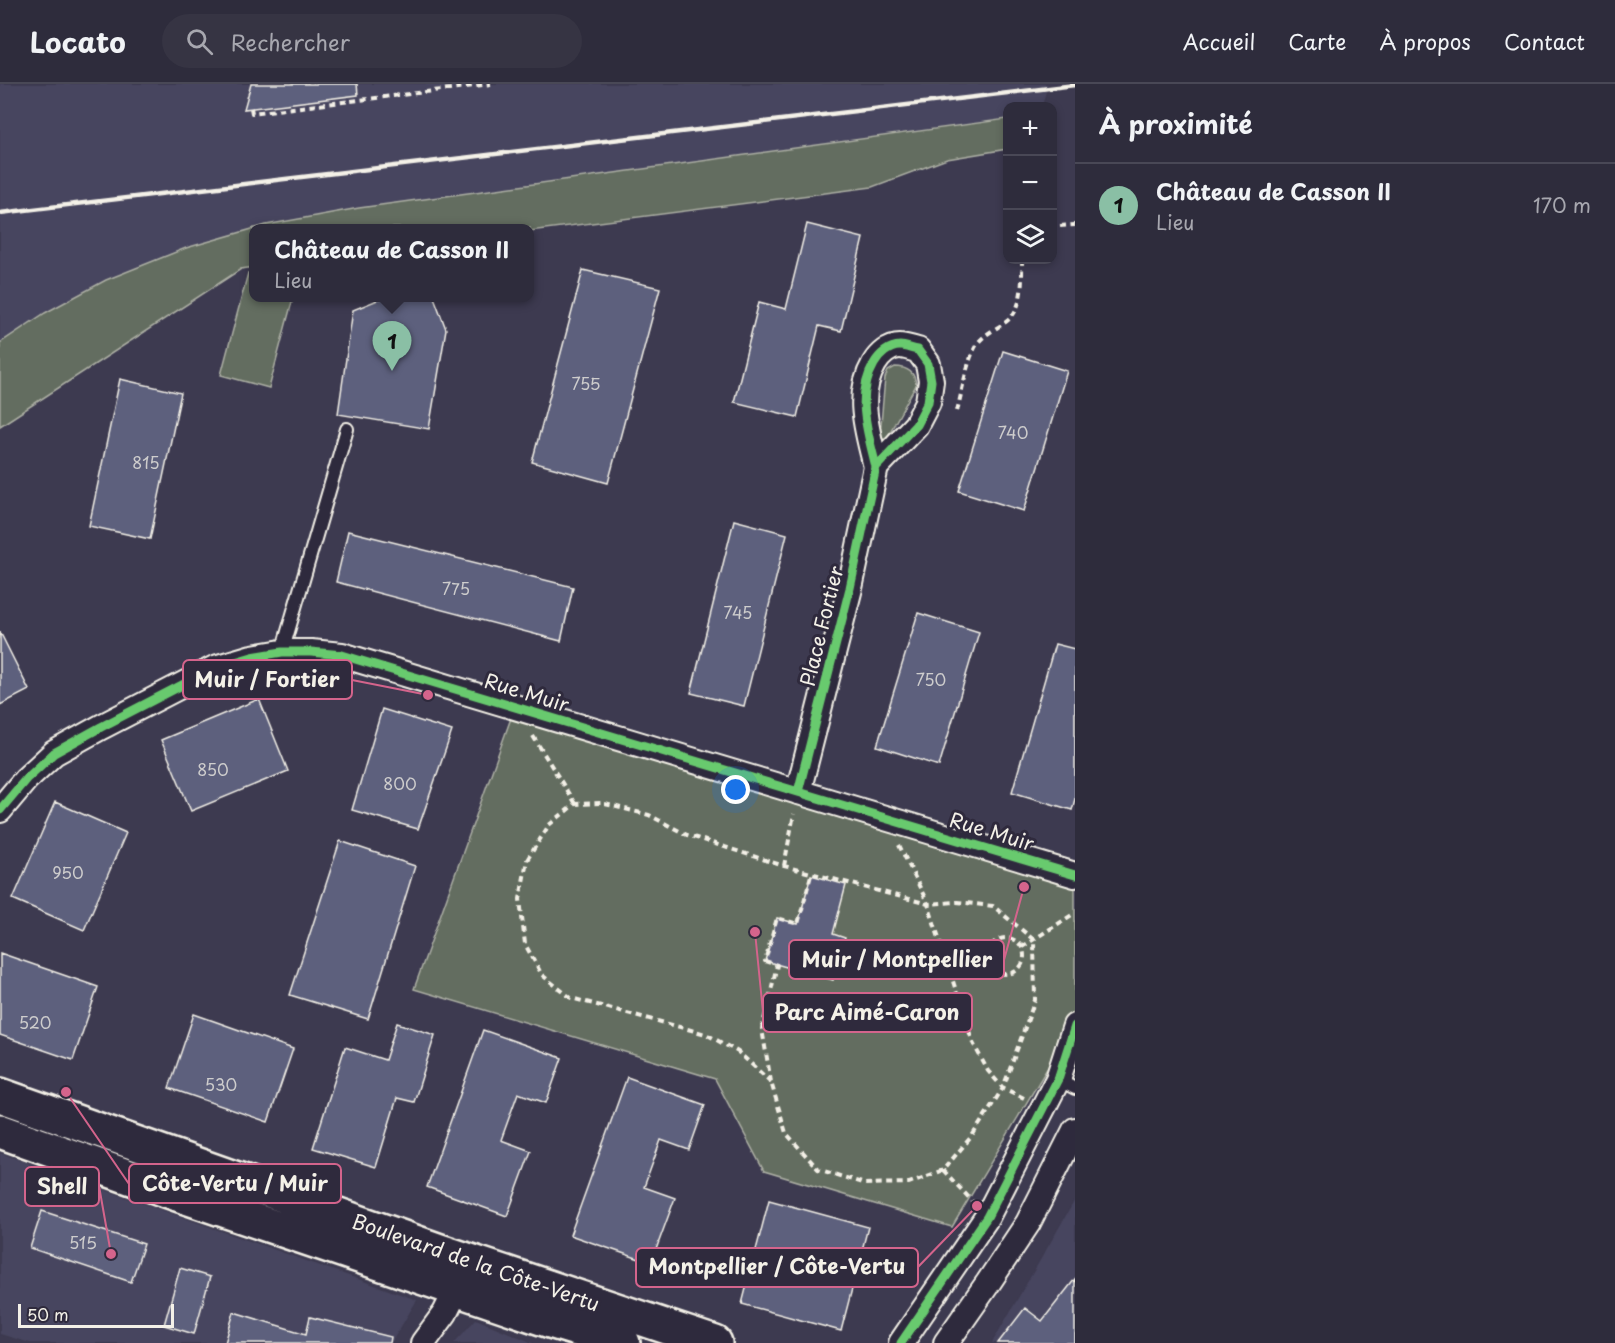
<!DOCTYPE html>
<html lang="fr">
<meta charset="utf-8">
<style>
body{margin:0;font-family:"Playpen Sans",sans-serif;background:#363443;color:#f1f3f6}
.controls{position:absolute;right:18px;top:18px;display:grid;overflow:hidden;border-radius:12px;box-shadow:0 3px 9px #0003}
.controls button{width:54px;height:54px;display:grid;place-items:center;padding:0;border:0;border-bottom:2px solid #494856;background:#2e2c3c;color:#f1f3f6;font:30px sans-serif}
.scale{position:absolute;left:18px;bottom:15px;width:156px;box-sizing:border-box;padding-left:6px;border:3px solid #f4f1e8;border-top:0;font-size:16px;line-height:21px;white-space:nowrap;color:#f4f1e8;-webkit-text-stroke:4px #2f2a3d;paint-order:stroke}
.you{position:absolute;left:736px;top:706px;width:21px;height:21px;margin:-15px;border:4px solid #fff;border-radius:50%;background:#1a73e8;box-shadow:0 0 0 9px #1a73e833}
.badge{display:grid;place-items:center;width:39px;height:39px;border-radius:50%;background:#8abfa5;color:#111;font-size:20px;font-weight:700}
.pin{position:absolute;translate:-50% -50px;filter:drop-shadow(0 2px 3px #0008)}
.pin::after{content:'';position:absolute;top:32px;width:21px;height:18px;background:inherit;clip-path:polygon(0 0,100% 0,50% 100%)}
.popup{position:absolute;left:249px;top:140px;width:285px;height:78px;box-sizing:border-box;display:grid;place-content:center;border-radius:12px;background:#2e2c3c;filter:drop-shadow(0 2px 4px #0005);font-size:20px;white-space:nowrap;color:#a7a7af}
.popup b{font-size:22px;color:#f1f3f6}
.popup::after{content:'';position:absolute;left:50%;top:100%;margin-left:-12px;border:12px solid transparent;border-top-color:#2e2c3c}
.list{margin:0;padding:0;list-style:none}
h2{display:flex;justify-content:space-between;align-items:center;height:78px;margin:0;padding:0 24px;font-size:26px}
h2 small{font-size:20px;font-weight:400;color:#a7a7af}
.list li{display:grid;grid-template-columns:39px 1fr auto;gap:18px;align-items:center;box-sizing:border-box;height:84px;padding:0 24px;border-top:2px solid #494856}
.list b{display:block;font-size:22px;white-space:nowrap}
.list p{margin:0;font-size:20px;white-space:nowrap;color:#a7a7af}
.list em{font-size:20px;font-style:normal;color:#a7a7af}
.icon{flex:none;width:33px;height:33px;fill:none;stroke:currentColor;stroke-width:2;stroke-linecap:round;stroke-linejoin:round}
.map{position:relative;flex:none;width:1075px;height:1259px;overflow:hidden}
header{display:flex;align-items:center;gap:36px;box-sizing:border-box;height:84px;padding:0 30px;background:#2e2c3c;border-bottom:2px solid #494856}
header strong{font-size:28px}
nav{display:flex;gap:33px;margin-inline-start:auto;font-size:21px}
.search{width:420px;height:54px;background:#363443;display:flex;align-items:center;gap:15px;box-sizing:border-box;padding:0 21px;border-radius:33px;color:#a7a7af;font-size:22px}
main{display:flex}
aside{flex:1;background:#2e2c3c}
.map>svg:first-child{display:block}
.built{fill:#47455e}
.green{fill:#646d60;stroke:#acafa4;stroke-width:1.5}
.building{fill:#5d607d;stroke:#f4f1e8;stroke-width:1.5}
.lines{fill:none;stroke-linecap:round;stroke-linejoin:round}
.lane-casing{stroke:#f4f1e8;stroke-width:16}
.street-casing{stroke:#f4f1e8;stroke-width:28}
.secondary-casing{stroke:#f4f1e8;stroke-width:38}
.path{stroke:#f4f1e8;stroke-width:4;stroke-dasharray:6 4.5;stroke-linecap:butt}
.lane{stroke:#2f2a3d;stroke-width:12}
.street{stroke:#2f2a3d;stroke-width:24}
.secondary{stroke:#2f2a3d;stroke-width:33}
.rail{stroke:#f4f1e8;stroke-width:4.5}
.cycleway-casing{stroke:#2f2a3d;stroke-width:13}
.cycleway{stroke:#67ca6e;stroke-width:9}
.labels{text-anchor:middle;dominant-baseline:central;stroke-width:6;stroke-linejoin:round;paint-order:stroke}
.number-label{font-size:16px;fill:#cecdcd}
.street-label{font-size:20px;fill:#f4f1e8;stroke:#2f2a3d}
.leader{fill:none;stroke:#d4648c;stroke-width:2}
.callout-dot{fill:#d4648c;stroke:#2f2a3d;stroke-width:2}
.callout{fill:#2f2a3d;stroke:#d4648c;stroke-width:2}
.callout-label{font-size:21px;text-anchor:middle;font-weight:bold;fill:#f4f1e8}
</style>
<header>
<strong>Locato</strong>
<div class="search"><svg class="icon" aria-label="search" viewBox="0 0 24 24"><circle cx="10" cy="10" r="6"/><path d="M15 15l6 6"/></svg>Rechercher</div>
<nav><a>Accueil</a><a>Carte</a><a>À propos</a><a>Contact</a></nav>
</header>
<main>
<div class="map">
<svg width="1075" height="1259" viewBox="0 0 1075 1259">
<rect width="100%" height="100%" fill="#3d3a50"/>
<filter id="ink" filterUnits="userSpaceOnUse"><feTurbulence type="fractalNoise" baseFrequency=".0167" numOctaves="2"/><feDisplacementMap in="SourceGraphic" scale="12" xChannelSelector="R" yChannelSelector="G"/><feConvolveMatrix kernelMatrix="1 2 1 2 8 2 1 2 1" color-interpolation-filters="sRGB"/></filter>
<g filter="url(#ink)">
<!-- built -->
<path class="built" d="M0,0h1048l-6,22h-34l-1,13 -648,89 -93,17 -80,23 -80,32 -61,33 -45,30z
M0,1069l417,147 -26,43h-361l-30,-9z
M1075,1116v143h-83l46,-79z
M476,1235l57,24h-79z"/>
<!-- green -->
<path class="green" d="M1007,35v30l-60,10 -75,28 -342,44v-3h-276v39l-13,2 -241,157v-83l45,-30 61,-33 80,-32 80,-23 93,-17z
M248,189l6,2v23h39l-24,90 -48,-13z
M895,283c12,0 20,5 21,18l-30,54 -6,-3 5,-58 3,-7z
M515,623l560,168v147l-123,205 -188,-56 -49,-92 -301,-90z"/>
<!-- building -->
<path class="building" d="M251,0h106l1,11 -114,14z
M807,140l56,14 -22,93 -22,-5 -22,91 -63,-15 25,-100 27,7z
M583,186l77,18 -52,195 -76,-21z
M385,213h49l12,32 -17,100 -91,-15 15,-104z
M1003,267l64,20 -43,140 -65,-20z
M120,295l61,14 -31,146 -61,-13z
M734,436l53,14 -43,172 -53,-13z
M348,447l225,56 -12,54 -225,-59z
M918,529l61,19 -40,134 -62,-20z
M0,548l29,58 -29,15z
M1055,560l20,5v150l-3,11 -60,-18z
M259,615l29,72 -97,40 -30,-71z
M382,625l70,22 -34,98 -66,-19z
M55,718l71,31 -42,97 -71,-31z
M340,757l75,25 -47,153 -78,-24z
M811,791l35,10 -13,49 12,4 -12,42 -68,-19 12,-43 21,6z
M0,869l98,34 -25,73 -73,-25z
M194,930l99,35 -25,73 -99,-34z
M397,939l38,12 -21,67 -17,-4 -21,69 -63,-19 32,-101 40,13z
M483,946l79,28 -16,45 -28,-10 -17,47 30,11 -24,65 -80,-29z
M627,993l78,28 -16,45 -28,-10 -17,47 31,11 -24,65 -81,-28z
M769,1116l99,27 -27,104 -99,-27z
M42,1127l102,33 -13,38 -101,-34z
M180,1184l30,9 -16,57 -30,-9z
M1075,1195v64h-77l27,-35 17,13z
M234,1228l72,22 4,-17 81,20 -1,6h-165z"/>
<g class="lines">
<!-- lane casing -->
<g class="lane-casing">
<path id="lane" d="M282,568l65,-223
M1058,995l17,9"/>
</g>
<!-- street casing -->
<g class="street-casing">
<path id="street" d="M798,708l52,-204 26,-121 40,-42 12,-23 3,-21 -3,-17 -10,-14c-6,-1 -13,-4 -18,-4 -11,0 -21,9 -26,18 -19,33 -6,68 2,103
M0,726l26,-31 28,-26 47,-26 114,-59 37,-11 30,-5h29l31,3 23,7 710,213
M423,1259l22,-30 12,-24
M901,1259l86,-126 71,-138 17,-53
M946,1259l42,-60 40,-60 47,-93"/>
</g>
<!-- secondary casing -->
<g class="secondary-casing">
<path id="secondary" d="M0,1011l440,156 275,92
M0,1047l180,64 370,126 73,22"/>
</g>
<!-- path -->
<path class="path" d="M251,24l1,5 239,-29
M1060,142l15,-1
M957,327c5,-19 10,-51 20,-67 8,-11 20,-15 30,-23 17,-13 15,-42 15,-61
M533,652l42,68
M899,761l29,59 45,139 15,28 15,17 21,10
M784,782l10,-52
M988 872a18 18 0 1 1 36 0a18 18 0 1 1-36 0Z
M1022,863l53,-34
M951,892l38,-13
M771,998l-33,-30 -32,-18 -135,-36 -29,-23 -17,-31 -5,-45 7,-39 22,-35 26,-21 26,-1 48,12 38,20 97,31 144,38 29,-2 36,4 41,34 1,60 -32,88 -31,48 -29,34 -34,13 -44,1 -47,-15 -32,-36 -15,-51 -9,-53 15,-64 -12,-4 12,-43 21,6 13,-49
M943,1086l30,32"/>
<!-- lane -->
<use href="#lane" class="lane"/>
<!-- street -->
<use href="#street" class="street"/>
<!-- secondary -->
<use href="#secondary" class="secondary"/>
<!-- rail -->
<path class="rail" d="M0,129l1075,-128"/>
<!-- cycleway casing -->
<g class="cycleway-casing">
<path id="cycleway" d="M798,708l52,-204 26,-121 40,-42 12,-23 3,-21 -3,-17 -10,-14c-6,-1 -13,-4 -18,-4 -11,0 -21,9 -26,18 -19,33 -6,68 2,103
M0,726l26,-31 28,-26 47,-26 114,-59 37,-11 30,-5h29l31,3 23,7 710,213
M901,1259l86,-126 71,-138 17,-53"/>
</g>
<!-- cycleway -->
<use href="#cycleway" class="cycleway"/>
</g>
</g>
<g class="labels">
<!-- number labels -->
<g class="number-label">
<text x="586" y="299">755</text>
<text x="1013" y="348">740</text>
<text x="146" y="378">815</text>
<text x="456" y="504">775</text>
<text x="738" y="528">745</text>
<text x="931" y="595">750</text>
<text x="213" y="685">850</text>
<text x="400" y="699">800</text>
<text x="68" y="788">950</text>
<text x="35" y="938">520</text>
<text x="221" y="1000">530</text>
<text x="83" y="1158">515</text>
</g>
<!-- street labels -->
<g class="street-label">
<text transform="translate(821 542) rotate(-76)">Place Fortier</text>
<text transform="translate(527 608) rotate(17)">Rue Muir</text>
<text transform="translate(992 747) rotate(17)">Rue Muir</text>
<text transform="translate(476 1178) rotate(19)">Boulevard de la Côte-Vertu</text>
</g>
</g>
<!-- callouts -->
<path class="leader" d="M428 611L352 596M1024 803L1004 876M755 848L763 928M66 1008L129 1100M111 1170L99 1102M977 1122L918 1183"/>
<g class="callout-dot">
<circle cx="428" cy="611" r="6"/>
<circle cx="1024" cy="803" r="6"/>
<circle cx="755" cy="848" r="6"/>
<circle cx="66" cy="1008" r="6"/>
<circle cx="111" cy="1170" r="6"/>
<circle cx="977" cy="1122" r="6"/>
</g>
<g class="callout">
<rect x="183" y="576" width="169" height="39" rx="6"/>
<rect x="789" y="856" width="215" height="39" rx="6"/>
<rect x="763" y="909" width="209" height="39" rx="6"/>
<rect x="129" y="1080" width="212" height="39" rx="6"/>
<rect x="25" y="1083" width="74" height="39" rx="6"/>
<rect x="636" y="1164" width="282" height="39" rx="6"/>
</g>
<g class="callout-label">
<text x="267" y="603">Muir / Fortier</text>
<text x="897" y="883">Muir / Montpellier</text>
<text x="867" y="936">Parc Aimé-Caron</text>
<text x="235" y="1107">Côte-Vertu / Muir</text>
<text x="62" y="1110">Shell</text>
<text x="777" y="1190">Montpellier / Côte-Vertu</text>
</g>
</svg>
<div class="controls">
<button>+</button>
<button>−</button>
<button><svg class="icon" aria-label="layers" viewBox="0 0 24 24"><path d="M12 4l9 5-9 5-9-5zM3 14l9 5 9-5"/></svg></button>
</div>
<div class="scale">50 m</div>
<div class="you"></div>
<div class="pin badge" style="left:392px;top:287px">1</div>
<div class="popup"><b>Château de Casson II</b>Lieu</div>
</div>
<aside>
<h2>À proximité<small></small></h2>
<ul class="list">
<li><span class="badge">1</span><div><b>Château de Casson II</b><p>Lieu</p></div><em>170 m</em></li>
</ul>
</aside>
</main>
